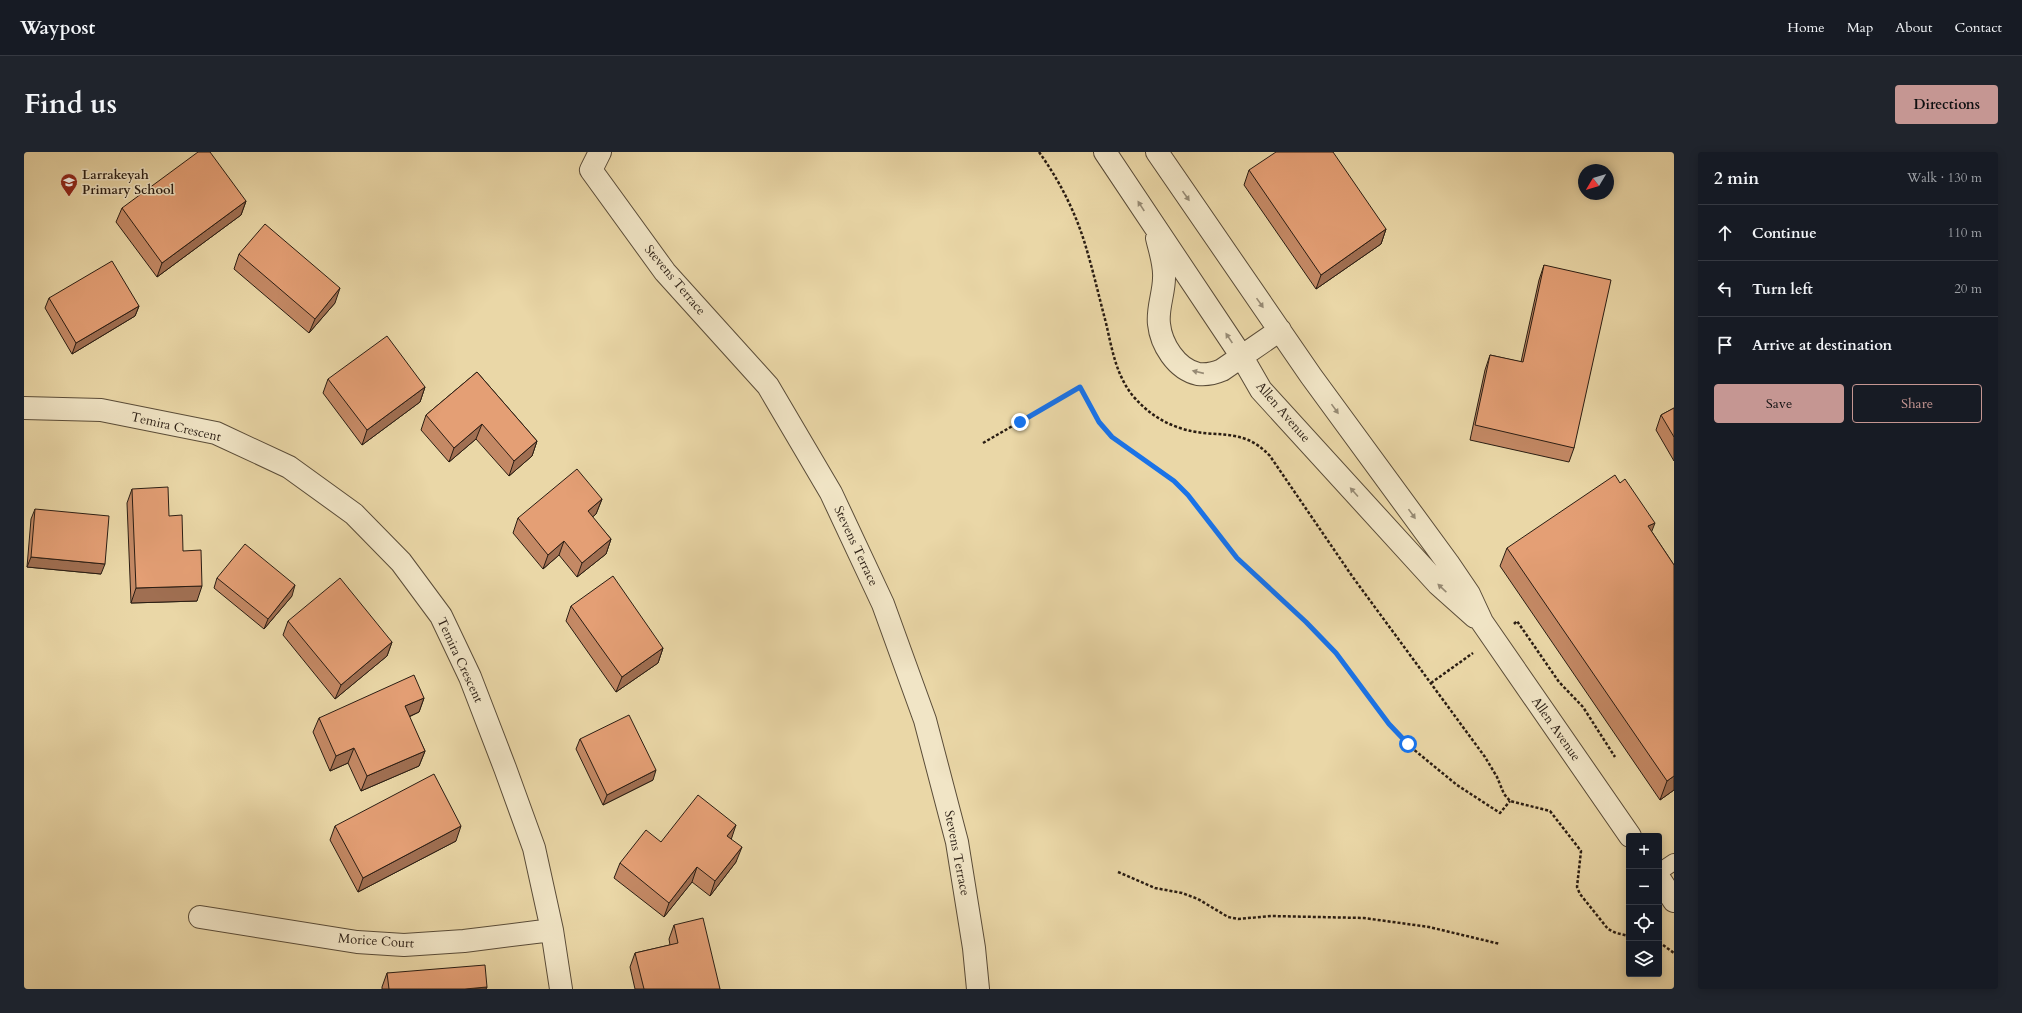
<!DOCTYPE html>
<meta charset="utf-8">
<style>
body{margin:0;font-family:Cardo,serif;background:#20242c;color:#f1f3f6}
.controls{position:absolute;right:12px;bottom:12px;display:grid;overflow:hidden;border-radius:4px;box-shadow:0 2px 10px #0003}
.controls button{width:36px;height:36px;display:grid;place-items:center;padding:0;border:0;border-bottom:1px solid #363941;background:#171b24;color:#f1f3f6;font:20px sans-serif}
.compass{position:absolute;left:1554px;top:12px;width:36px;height:36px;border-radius:50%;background:#171b24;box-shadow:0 2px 10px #0003;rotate:232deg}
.stop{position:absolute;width:12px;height:12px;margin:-9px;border:3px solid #1a73e8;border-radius:50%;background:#fff}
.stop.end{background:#1a73e8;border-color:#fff;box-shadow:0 1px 4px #0008}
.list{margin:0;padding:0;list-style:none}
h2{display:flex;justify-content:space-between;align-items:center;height:52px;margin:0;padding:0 16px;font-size:17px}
h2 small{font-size:13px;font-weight:400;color:#9ea1a6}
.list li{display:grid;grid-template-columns:26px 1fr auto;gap:12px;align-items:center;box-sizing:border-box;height:56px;padding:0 16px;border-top:1px solid #363941}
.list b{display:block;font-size:15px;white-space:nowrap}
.list em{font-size:13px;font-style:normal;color:#9ea1a6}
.actions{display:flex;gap:8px;padding:12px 16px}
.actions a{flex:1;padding:9px 0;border:1px solid #c59692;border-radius:4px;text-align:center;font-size:14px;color:#c59692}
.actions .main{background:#c59692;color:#111}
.icon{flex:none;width:22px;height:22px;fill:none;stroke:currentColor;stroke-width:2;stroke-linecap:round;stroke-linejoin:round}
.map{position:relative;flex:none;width:1650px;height:837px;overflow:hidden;border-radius:4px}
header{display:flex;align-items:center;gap:24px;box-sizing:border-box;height:56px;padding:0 20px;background:#171b24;border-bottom:1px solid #363941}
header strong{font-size:19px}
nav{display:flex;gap:22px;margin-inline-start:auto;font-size:14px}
.intro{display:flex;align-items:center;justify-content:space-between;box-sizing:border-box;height:96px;padding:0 24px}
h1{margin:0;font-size:28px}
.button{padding:10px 18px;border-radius:4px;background:#c59692;color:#111;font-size:14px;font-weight:700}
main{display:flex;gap:24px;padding:0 24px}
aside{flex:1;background:#171b24;border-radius:4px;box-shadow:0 2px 10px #0003}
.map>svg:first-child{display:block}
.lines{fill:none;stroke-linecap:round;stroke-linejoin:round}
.lane-casing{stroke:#5a4c38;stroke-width:18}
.street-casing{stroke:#5a4c38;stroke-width:24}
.path{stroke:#2a1d13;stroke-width:2.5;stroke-dasharray:3 2;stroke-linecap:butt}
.lane{stroke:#f1e5c6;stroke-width:16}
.street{stroke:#f1e5c6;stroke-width:22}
.wall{fill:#c48965;stroke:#2a1d13}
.shaded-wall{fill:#a06f52;stroke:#2a1d13}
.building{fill:#e49f75;stroke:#2a1d13}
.oneway{fill:#978b75}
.route{stroke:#1a73e8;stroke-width:5}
.labels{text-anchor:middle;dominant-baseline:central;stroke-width:3;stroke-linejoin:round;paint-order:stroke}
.poi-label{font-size:13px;font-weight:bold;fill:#2a1d13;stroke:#f1e5c6;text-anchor:start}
.street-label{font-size:13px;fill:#2a1d13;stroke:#f1e5c6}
</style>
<header>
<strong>Waypost</strong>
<nav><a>Home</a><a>Map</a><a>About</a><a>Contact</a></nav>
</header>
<div class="intro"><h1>Find us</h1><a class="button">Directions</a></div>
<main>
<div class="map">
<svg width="1650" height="837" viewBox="0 0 1650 837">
<rect width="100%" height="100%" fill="#ead7a7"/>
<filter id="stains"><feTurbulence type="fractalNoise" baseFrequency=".005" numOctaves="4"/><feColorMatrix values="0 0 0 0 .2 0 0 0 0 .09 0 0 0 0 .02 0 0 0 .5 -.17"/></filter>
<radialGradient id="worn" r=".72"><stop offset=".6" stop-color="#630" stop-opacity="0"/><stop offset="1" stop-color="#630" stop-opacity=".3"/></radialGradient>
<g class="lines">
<!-- lane casing -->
<g class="lane-casing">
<path id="lane" d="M1635,720l15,-10"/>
</g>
<!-- street casing -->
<g class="street-casing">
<path id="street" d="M576,0l-9,18 74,102 103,114 63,107 52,111 42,116 32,122 17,106 4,41
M1081,0l137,205 19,33 177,194 37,33
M1133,0l154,224 137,187 21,31 13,28 148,214
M1133,86c3,13 8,27 7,40 0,15 -7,31 -5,46 2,20 17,45 39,50 8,1 17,-1 24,-4l58,-40
M0,256l77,2 115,23 73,34 65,47 47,48 40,54 29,61 35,91 29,80 18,82 9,59
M1635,726l15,23
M176,765l157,25 47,3 60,-4 88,-11"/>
</g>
<!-- path -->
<path class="path" d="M1015,0c20,28 36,59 46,92 8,26 14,53 21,79 6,26 10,52 27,73 13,15 28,26 47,32 35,12 61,-3 90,28l82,120 133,181 12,20 7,17 6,7 40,10 31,40 -4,36 3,7 28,35 8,4 13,3
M959,291l97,-56 19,35 13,15 63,44 13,14 49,63 69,64 30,31 53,70 18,21 50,41 43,28 10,-12
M1490,472l3,-3 42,61 24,25 32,50
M1407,531l42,-30
M1094,720l37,16 27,5 16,6 30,18 10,2 33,-3 93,2 65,9 71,17
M1635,790l15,11"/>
<!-- lane -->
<use href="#lane" class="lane"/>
<!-- street -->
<use href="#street" class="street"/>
</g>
<!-- wall -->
<path class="wall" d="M1225,18l137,59 -5,15 -65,45 -72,-104z
M222,49l-5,14 -84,62 -41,-55 6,-14z
M215,102l96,49 -26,30 -75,-64z
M1520,113l30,183 -5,14 -99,-22 15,-70 5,-15 31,7 18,-82z
M25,146l90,8 -4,10 -63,38 -27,-46z
M453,220l60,69 -5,15 -23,20 -33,-37 -27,23 -28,-32 5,-15z
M304,227l97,8 -5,15 -58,43 -39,-52z
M1650,256v53l-18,-31 5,-15z
M108,337l51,62 14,50 -66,2 -4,-100z
M578,347l-6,15 -4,3 19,22 -5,15 -29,23 -18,-22 -16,14 -30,-36 5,-15z
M11,357l66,65 -74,-7 4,-48z
M1628,380l22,33v225l-14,10 -160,-234 7,-18z
M193,426l75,18 -28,33 -50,-41z
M547,454l92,42 -5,15 -42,29 -50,-71z
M264,469l104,21 -5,14 -52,43 -52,-64z
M400,546l-5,14 -10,5 16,34 -6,15 -58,25 -13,-28 -18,8 -17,-39 6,-14z
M556,587l73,41 -50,25 -27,-56z
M311,674l121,15 -98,51 -28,-52z
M707,687l5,23 -26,34 -18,-14 -28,35 -50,-39 6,-15 41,-21z
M650,773l46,64h-85l-5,-22 5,-14 35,-8 -1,-6z
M363,821l100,14 -1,2h-104v-2z"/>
<!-- shaded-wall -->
<path class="shaded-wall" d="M222,49l-5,14 -84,62 5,-14z
M1362,77l-5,15 -65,45 5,-14z
M316,136l-5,15 -26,30 6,-14z
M115,154l-4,10 -63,38 4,-11z
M401,235l-5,15 -58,43 5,-15z
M458,272l-6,15 -27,23 5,-14z
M513,289l-5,15 -23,20 5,-15z
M578,347l-6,15 -14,12 6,-15z
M1631,371l-7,18v-15z
M587,387l-5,15 -29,23 5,-14z
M540,389l-5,14 -16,14 5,-14z
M7,405l74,7 -4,10 -74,-7z
M271,433l-3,11 -28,33 4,-10z
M178,434l-5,15 -66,2 5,-15z
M368,490l-5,14 -52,43 6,-14z
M639,496l-5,15 -42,29 6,-15z
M400,546l-5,14 -20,9 6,-15z
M330,596l-6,15 -18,8 6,-15z
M401,599l-6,15 -58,25 6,-15z
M632,618l-3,10 -50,25 4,-10z
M1650,624v14l-14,10 7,-19z
M712,673l-5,15 -4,-4z
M437,674l-5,15 -98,51 5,-14z
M718,695l-6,15 -26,34 5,-15z
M673,715l-5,15 -28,35 5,-14z
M463,835l-1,2h-21z"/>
<!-- building -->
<path class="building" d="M174,0h12l36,49 -84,62 -40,-55z
M1252,0h57l53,77 -65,46 -72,-105z
M241,72l75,64 -25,31 -76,-65z
M88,109l27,45 -63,37 -27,-45z
M1520,113l67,15 -37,168 -99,-23 15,-70 33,7z
M363,184l38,51 -58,43 -39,-51z
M453,220l60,69 -23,20 -32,-37 -28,24 -28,-33z
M1650,256v29l-13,-22z
M553,317l25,30 -14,12 23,28 -29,24 -18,-22 -16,14 -30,-37z
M1591,323l5,8 5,-4 30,44 -7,3 26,39v211l-7,5 -160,-233z
M144,335l1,29 13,-1 1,36 18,-1 1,36 -66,2 -4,-99z
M11,357l74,7 -4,48 -74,-7z
M221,392l50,41 -27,34 -51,-41z
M589,424l50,72 -41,29 -51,-71z
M316,426l52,64 -51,43 -53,-64z
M390,523l10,23 -19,8 20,45 -58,25 -13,-28 -18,8 -17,-38z
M605,563l27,55 -49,25 -27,-56z
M410,622l27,52 -98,52 -28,-52z
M674,643l38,30 -9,11 15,11 -27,34 -18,-14 -28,36 -49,-40 26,-33 15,12z
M679,766l17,71h-76l-9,-36 43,-10 -4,-18z
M461,813l2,22 -22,2h-76l-2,-16z"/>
<!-- one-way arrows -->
<defs><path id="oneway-solid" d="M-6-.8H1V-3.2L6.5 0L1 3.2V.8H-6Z"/></defs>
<g class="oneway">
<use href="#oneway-solid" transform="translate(1162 44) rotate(55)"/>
<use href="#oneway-solid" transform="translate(1117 54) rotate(-123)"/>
<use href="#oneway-solid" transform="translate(1236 151) rotate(55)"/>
<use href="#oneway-solid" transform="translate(1205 186) rotate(-124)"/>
<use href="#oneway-solid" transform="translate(1174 220) rotate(-167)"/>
<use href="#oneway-solid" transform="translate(1311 257) rotate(54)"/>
<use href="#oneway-solid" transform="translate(1330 340) rotate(-132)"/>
<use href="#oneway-solid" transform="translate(1388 362) rotate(54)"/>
<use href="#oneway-solid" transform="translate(1418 436) rotate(-137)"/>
</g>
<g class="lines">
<!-- route -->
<path class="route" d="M996,270l60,-35 19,35 13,15 62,44 14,14 49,63 69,64 30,31 53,71 19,20"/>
</g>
<!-- icons -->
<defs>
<g id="school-pin" transform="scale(0.9)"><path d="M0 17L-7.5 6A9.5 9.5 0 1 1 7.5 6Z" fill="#8f2418" stroke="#f1e5c6"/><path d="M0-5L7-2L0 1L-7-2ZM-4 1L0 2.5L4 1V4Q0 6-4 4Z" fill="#fff"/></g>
</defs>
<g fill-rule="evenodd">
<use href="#school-pin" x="45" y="30"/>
</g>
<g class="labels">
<!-- poi labels -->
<g class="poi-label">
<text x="58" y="23">Larrakeyah<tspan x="58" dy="15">Primary School</tspan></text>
</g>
<!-- street labels -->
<g class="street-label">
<text transform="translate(651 128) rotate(50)">Stevens Terrace</text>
<text transform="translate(1259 260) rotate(49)">Allen Avenue</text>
<text transform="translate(152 275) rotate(13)">Temira Crescent</text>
<text transform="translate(832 394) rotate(65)">Stevens Terrace</text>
<text transform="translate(436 508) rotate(65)">Temira Crescent</text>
<text transform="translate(1532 577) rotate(55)">Allen Avenue</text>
<text transform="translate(933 701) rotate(79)">Stevens Terrace</text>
<text transform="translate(352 789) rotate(4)">Morice Court</text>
</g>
</g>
<rect width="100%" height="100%" filter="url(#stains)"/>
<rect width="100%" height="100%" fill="url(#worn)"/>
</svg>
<div class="controls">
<button>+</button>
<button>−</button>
<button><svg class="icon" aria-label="locate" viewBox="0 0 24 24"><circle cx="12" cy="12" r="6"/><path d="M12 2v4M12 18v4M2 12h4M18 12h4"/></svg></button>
<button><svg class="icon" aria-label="layers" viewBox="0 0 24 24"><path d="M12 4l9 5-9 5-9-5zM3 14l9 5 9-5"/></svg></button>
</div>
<svg class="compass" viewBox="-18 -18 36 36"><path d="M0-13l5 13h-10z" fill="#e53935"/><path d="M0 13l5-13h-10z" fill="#9ea1a6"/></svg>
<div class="stop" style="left:1384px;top:592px"></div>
<div class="stop end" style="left:996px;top:270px"></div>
</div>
<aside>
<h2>2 min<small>Walk · 130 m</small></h2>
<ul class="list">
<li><svg class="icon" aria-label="ahead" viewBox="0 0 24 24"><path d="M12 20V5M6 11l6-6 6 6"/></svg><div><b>Continue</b></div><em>110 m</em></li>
<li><svg class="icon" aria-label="left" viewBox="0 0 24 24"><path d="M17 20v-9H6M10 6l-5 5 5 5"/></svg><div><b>Turn left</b></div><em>20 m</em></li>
<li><svg class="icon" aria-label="arrive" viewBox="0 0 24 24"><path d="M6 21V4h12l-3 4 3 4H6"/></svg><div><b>Arrive at destination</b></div></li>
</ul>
<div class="actions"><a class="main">Save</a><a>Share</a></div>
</aside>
</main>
